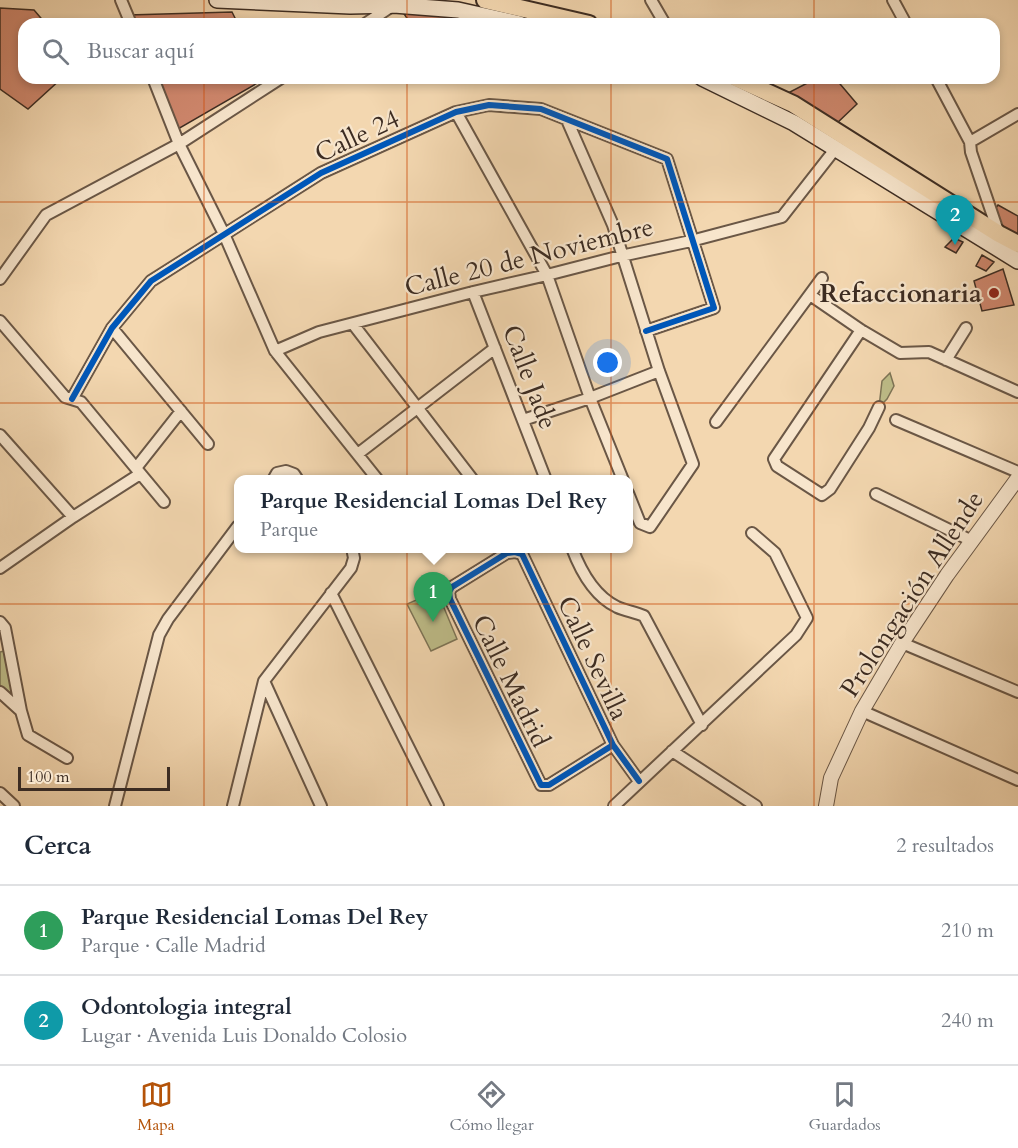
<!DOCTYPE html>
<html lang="es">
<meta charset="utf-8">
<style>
body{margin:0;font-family:Cardo,serif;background:#f2f2f3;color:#1f2937}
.scale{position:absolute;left:18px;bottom:15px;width:152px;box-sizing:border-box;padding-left:6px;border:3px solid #3c2c22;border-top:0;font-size:16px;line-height:21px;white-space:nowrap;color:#3c2c22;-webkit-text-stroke:4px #f7e5cc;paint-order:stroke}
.you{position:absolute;left:608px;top:363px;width:21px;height:21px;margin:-15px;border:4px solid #fff;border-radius:50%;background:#1a73e8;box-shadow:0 0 0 9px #1a73e833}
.badge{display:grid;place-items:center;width:39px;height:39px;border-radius:50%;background:#b45309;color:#fff;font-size:20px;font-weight:700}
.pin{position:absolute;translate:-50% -50px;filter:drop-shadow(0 2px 3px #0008)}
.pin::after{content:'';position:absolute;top:32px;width:21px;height:18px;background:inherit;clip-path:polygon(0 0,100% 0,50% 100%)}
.popup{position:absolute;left:234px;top:475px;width:399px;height:78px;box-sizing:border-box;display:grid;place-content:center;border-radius:12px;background:#fff;filter:drop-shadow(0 2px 4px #0005);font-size:20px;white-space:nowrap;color:#747a83}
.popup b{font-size:22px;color:#1f2937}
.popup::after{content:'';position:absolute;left:50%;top:100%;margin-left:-12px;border:12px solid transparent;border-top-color:#fff}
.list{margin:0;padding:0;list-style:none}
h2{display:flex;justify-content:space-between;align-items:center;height:78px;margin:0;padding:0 24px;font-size:26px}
h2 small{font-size:20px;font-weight:400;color:#747a83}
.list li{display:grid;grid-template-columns:39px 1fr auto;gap:18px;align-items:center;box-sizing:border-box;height:90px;padding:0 24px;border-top:2px solid #e0e1e3}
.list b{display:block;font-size:22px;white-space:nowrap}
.list p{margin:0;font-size:20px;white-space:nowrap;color:#747a83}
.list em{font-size:20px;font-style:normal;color:#747a83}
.icon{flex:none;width:33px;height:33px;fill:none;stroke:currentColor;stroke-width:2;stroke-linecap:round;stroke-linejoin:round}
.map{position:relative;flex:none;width:1018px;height:806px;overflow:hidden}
.search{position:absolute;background:#fff;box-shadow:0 3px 9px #0003;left:18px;right:18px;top:18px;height:66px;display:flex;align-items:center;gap:15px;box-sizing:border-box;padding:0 21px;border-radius:18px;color:#747a83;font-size:22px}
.sheet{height:258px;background:#fff}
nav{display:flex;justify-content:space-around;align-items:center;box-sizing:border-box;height:84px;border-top:2px solid #e0e1e3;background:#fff;font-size:16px;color:#747a83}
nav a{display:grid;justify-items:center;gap:3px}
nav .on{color:#b45309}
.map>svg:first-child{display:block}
.green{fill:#bebd89;stroke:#7d7456;stroke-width:1.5}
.building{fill:#cf876d;stroke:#3c2c22;stroke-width:1.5}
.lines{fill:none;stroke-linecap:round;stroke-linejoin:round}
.minor-casing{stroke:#6a5746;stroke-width:14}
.tertiary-casing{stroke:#6a5746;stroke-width:16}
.secondary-casing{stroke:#3c2c22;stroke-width:18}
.primary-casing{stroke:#3c2c22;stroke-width:20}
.minor{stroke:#f7e5cc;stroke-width:10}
.tertiary{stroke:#f7e5cc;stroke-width:14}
.secondary{stroke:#f7e5cc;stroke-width:15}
.primary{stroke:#f3d7b0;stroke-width:16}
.cycleway-casing{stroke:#f7e5cc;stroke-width:10}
.cycleway{stroke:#0057b8;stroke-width:6}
.grid{fill:none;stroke:#ce520f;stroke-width:1.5;stroke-opacity:0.55}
.poi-dot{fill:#8f2418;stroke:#f7e5cc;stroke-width:2}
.labels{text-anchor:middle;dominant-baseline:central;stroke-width:4.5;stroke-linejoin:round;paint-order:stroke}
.street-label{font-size:26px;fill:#3c2c22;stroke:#f7e5cc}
.poi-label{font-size:26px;font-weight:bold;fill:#3c2c22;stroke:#f7e5cc;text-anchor:end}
</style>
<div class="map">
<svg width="1018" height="806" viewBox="0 0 1018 806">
<rect width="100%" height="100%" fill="#f3d7b0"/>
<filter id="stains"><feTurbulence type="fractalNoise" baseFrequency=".00333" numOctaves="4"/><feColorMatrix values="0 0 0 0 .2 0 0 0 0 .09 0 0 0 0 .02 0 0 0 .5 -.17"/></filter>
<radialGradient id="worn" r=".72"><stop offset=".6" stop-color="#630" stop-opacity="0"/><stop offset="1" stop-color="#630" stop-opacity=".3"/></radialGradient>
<!-- green -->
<path class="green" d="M890,373l4,13 -7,13 -8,8 3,-26z
M437,591l20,48 -26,12 -24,-47z
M4,651l9,46 -13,-12v-33z"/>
<!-- building -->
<path class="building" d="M0,8l34,2 12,14h-22v54h38l-34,31 -28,-20z
M402,11l54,6v7h-45z
M232,12l6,12h-105l-4,-9z
M156,78h110l-88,51z
M817,78h18l22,26 -21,20 -50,-30z
M998,205l20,11v22l-18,-9 -5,-20z
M954,238l9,4 -7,11 -11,-6z
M982,255l12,7 -8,9 -10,-5z
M1003,269l11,36 -32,6 -8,-30z"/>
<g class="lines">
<!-- minor casing -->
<g class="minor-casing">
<path id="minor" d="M121,0l10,24
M651,0l14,24
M893,0l13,24
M365,24l27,-18
M153,78l26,66 45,90 51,117 103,129
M936,78l34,64 1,10 28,82
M456,112l91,163 43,123 33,82
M567,120l46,105 46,146 34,93 -43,63 -10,-4 -12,-30
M970,142l48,-28
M0,279l46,-64 133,-71 102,-66
M473,292l73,188
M810,295l51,35 39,23 29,-1 89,40
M0,321l65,76 16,5 83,100
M353,324l120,156
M112,328l96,116
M861,330l-87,129 3,7 45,29 8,-6 39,-61 10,-21
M275,351l44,-19 154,-40 74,-17 74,-19 70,-15 91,-24 54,-69
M946,360l20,-32
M72,399l40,-71 39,-47 170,-108 135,-61 33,-7 52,4 126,50 47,149 -68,23
M523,420l67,-22 69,-27
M896,420l122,52
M716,422l106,-144
M0,435l73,82
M359,453l136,-105
M136,468l45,-57
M273,480l4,-7 9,-2 8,3 4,6
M876,494l96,47
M572,548c9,24 22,48 45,59 9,4 18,5 27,9l58,109
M0,568l73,-51 67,-43
M331,593l107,213
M0,622l5,6 16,83 7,24 39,23
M902,643l116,49
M264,681l57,125
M0,692l21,19
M862,711l156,69
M613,745l-64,40h-8l-91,-186 -1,-7 3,-5 55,-34 8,-1 7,2 91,191 26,36
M672,751l84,55
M0,793l14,13
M115,806l44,-171 9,-16 70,-93
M233,806l31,-125 87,-113 3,-10 -2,-10
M614,806l182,-171 11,-17 -32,-65 -23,-20"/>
</g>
<!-- tertiary casing -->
<g class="tertiary-casing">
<path id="tertiary" d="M826,806l5,-28 31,-67 40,-68 45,-68 71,-97"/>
</g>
<!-- secondary casing -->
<g class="secondary-casing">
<path id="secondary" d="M217,0l133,6 44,-1 64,5 62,14
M702,78l92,45 224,138"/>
</g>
<!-- primary casing -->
<g class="primary-casing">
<path id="primary" d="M485,0l104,24
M736,78l57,26 206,130 19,10"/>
</g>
<!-- minor -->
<use href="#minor" class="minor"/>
<!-- tertiary -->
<use href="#tertiary" class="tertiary"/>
<!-- secondary -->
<use href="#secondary" class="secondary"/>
<!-- primary -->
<use href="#primary" class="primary"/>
<!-- cycleway casing -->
<g class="cycleway-casing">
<path id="cycleway" d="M72,399l40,-71 39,-47 170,-108 135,-61 33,-7 52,4 126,50 47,149 -68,23
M613,745l-64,40h-8l-91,-186 -1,-7 3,-5 55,-34 8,-1 7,2 91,191 26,36"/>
</g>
<!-- cycleway -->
<use href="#cycleway" class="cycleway"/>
</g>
<!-- grid -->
<path class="grid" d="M204,0v24M407,0v24M611,0v24M814,0v24M204,78v728M407,78v728M611,78v728M814,78v728M0,202h1018M0,403h1018M0,604h1018"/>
<!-- markers -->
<circle class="poi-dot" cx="994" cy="293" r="6"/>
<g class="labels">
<!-- street labels -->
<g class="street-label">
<text transform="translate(357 136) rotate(-25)">Calle 24</text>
<text transform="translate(529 257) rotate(-14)">Calle 20 de Noviembre</text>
<text transform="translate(530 377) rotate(69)">Calle Jade</text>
<text transform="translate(912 594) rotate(-57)">Prolongación Allende</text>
<text transform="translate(593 658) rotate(65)">Calle Sevilla</text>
<text transform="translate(511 681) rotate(64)">Calle Madrid</text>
</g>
<!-- poi labels -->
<g class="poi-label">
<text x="982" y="293">Refaccionaria</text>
</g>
</g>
<rect width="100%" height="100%" filter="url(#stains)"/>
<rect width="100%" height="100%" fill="url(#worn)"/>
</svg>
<div class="scale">100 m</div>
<div class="you"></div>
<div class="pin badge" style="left:433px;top:622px;background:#2e9e5b">1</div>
<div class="popup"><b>Parque Residencial Lomas Del Rey</b>Parque</div>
<div class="pin badge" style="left:955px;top:245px;background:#0f9aa8">2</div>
<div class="search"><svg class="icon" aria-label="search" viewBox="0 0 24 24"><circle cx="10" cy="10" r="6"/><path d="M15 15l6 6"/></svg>Buscar aquí</div>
</div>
<section class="sheet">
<h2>Cerca<small>2 resultados</small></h2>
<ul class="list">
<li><span class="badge" style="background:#2e9e5b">1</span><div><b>Parque Residencial Lomas Del Rey</b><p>Parque · Calle Madrid</p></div><em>210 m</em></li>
<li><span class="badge" style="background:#0f9aa8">2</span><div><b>Odontologia integral</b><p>Lugar · Avenida Luis Donaldo Colosio</p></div><em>240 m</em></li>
</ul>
</section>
<nav>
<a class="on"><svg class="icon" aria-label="map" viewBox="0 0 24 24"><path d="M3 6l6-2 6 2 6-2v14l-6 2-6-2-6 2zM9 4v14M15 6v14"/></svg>Mapa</a>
<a><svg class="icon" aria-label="directions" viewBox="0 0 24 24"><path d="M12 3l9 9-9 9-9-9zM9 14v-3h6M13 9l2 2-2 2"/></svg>Cómo llegar</a>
<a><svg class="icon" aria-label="saved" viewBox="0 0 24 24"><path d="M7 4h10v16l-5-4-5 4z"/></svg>Guardados</a>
</nav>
